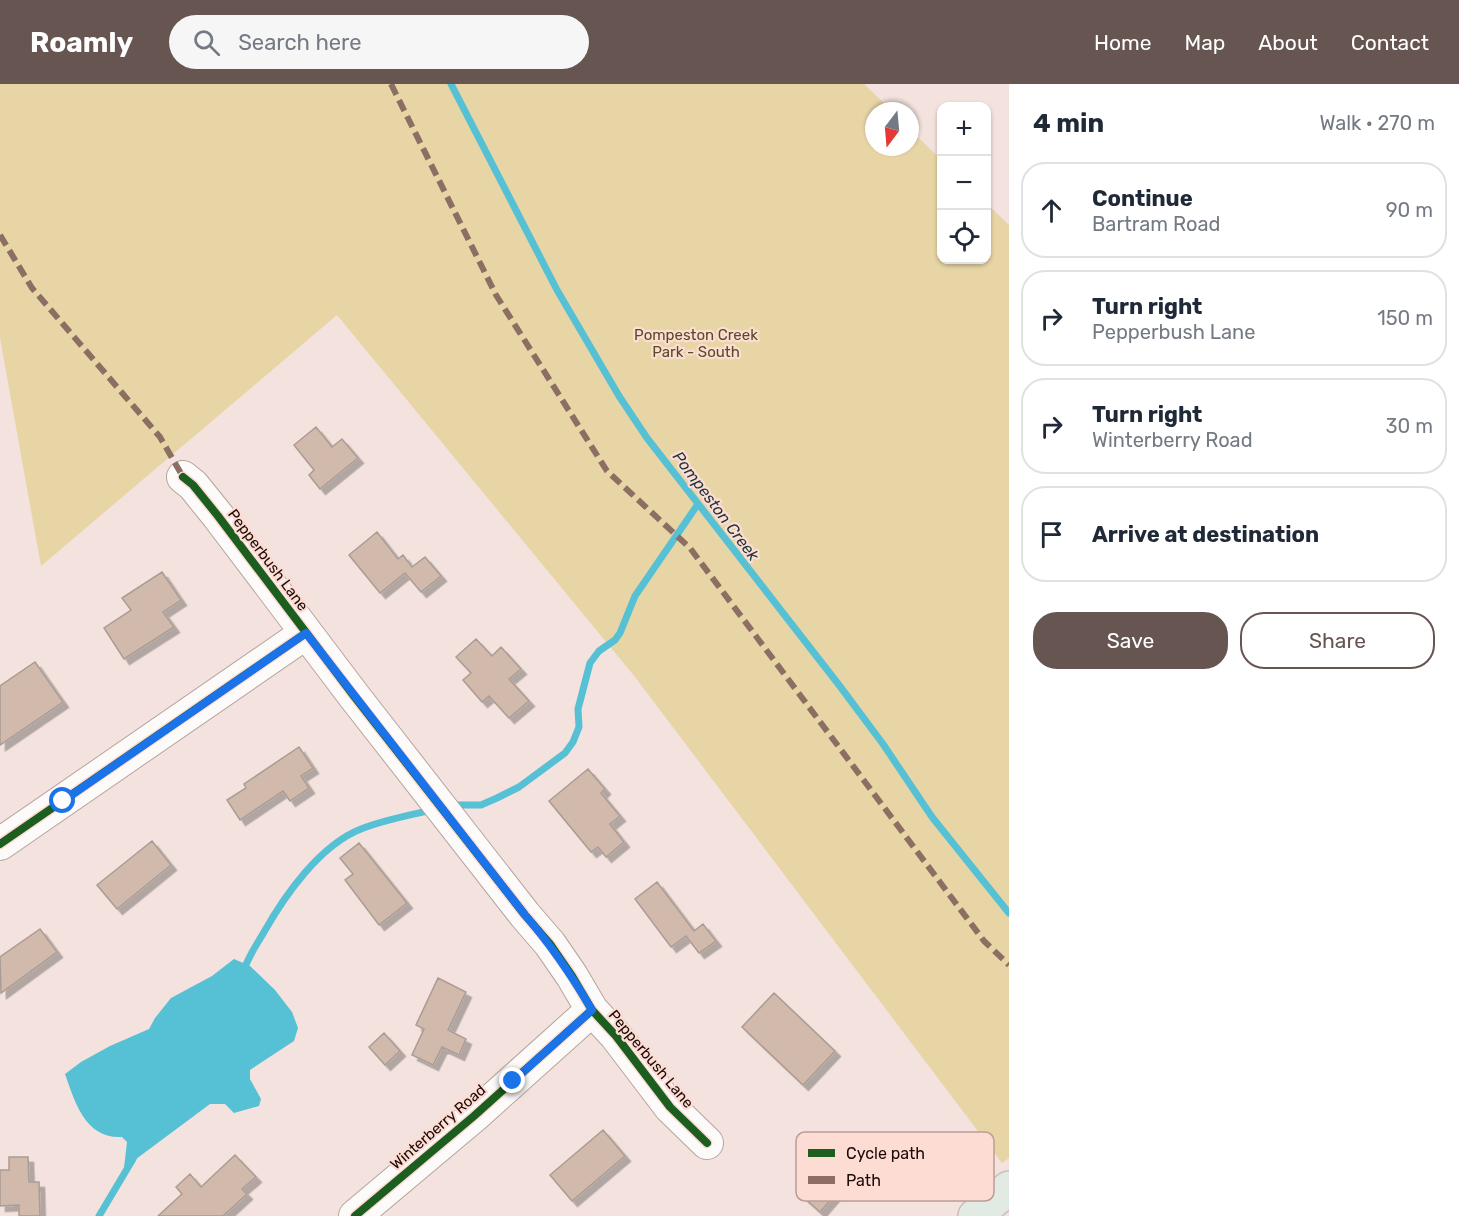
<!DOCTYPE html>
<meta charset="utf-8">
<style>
body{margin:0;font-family:Rubik,sans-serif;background:#f6f6f7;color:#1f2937}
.controls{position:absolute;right:18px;top:18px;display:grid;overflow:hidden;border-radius:12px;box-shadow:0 2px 4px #0004}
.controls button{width:54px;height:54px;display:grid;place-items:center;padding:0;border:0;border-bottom:2px solid #e0e1e3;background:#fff;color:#1f2937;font:30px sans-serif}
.compass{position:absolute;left:865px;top:18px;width:54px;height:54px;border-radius:50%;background:#fff;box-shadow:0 2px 4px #0004;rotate:196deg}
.stop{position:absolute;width:18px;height:18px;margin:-14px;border:4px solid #1a73e8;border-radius:50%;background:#fff}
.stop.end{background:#1a73e8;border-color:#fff;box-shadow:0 2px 6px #0008}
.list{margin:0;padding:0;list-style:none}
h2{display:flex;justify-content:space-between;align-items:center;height:78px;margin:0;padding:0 24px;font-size:26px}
h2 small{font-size:20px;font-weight:400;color:#747a83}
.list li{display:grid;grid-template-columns:39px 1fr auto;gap:18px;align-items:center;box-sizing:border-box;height:96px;margin:0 12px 12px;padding:0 12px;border:2px solid #e0e1e3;border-radius:24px}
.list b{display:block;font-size:22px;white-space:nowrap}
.list p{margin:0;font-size:20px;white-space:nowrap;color:#747a83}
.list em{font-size:20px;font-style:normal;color:#747a83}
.actions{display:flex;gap:12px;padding:18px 24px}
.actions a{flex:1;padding:14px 0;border:2px solid #675551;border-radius:24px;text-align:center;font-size:21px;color:#675551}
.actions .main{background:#675551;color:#fff}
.icon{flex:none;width:33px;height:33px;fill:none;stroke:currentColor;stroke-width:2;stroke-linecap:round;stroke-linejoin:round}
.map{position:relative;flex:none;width:1009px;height:1132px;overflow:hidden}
header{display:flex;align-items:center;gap:36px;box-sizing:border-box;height:84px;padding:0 30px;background:#675551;color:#fff}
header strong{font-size:28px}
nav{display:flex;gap:33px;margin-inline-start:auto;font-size:21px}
.search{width:420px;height:54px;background:#f6f6f7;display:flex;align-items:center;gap:15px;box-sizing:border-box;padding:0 21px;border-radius:33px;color:#747a83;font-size:22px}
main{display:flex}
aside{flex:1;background:#fff}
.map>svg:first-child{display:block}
.green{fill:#e8d5a6}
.water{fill:#56c0d5}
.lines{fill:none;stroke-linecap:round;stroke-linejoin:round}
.stream{stroke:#56c0d5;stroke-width:7}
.building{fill:#d1baac;stroke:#aa9c94;stroke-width:1.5;filter:url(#shadow)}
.minor-casing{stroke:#b5a49f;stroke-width:34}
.major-casing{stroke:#c9bfbd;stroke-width:36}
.minor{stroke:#fdfbfa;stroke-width:32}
.major{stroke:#e2eae4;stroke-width:33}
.quiet{stroke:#8d6e63;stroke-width:6;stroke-dasharray:12 6;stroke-linecap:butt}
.cycleway-casing{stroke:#fddcd3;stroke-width:11}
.cycleway{stroke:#1b5e20;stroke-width:8}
.route{stroke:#1a73e8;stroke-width:8}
.labels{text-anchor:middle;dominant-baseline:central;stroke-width:4.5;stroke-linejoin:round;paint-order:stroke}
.park-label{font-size:15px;fill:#564c22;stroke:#fddcd3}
.street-label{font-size:15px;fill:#1b0906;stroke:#fddcd3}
.water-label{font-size:16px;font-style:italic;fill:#1d343a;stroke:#fddcd3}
.key{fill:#fddcd3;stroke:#b99d96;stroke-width:1.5}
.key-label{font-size:16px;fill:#1b0906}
</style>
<header>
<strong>Roamly</strong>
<div class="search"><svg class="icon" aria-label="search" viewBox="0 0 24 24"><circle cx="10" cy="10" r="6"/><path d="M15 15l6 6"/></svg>Search here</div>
<nav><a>Home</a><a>Map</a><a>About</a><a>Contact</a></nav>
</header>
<main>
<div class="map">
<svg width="1009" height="1132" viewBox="0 0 1009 1132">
<defs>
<filter id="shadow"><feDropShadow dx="5.5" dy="5.5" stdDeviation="0" flood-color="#0004"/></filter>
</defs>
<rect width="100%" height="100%" fill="#f3e2dd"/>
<!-- green -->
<path class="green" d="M0,0h864l28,27h-18v36h36v-18l31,31 1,100h44l1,-56 22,21v933l-7,5 -367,-486 -298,-362 -296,251 -41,-228z"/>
<!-- water -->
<path class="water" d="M234,875l16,7 25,24 17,22 6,16 -4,13 -44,29v9l11,20 -2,7 -25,7 -9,-9h-15l-86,64 3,-26 -5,-5c-37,2 -47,-35 -57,-63l16,-12 29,-16 39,-17 6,-11 16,-20 41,-22z"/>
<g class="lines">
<!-- stream -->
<path class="stream" d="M451,0l106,206 62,106 28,42 192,247 44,59 49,73 77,96
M449,721h32l16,-7 22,-11 46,-34 8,-11 6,-15 -1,-18 12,-46 9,-12 16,-11 5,-7 15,-37 63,-92
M243,889c4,-15 13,-27 21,-41 21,-37 56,-87 97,-103 23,-9 48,-14 72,-19
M99,1132l34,-57"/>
</g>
<!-- building -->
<path class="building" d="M316,343l16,20 10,-8 16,19 -38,31 -11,-14 5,-5 -20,-25z
M377,448l21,27 5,-4 9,12 13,-10 16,19 -20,16 -16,-19 -25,20 -31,-38z
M162,488l19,28 -18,12 11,15 -50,32 -20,-31 27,-18 -9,-12z
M476,555l16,17 9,-9 20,22 -12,10 20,22 -20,17 -20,-22 -7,6 -19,-22 8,-7 -15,-16z
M35,578l28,40 -63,43v-59z
M299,663l14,21 -12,8 8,12 -19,13 -7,-10 -43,29 -13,-20 19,-12 -2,-4z
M588,685l17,20 -4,4 19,23 -10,8 14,18 -18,15 -8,-10 -7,5 -42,-51z
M152,757l19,24 -54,44 -20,-24z
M359,759l48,60 -28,22 -34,-45 8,-6 -13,-16z
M657,798l37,49 9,-7 13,17 -17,12 -13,-17 -15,11 -36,-48z
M40,845l17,23 -56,41 -1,-36z
M438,894l28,14 -18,38 18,9 -7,16 -17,-8 -9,18 -21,-10 12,-26 -8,-4z
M774,909l61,58 -32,34 -61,-58z
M384,949l16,18 -15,14 -16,-18z
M603,1046l22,26 -53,45 -22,-26z
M840,1056l24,21 -44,51 -18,-16 19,-22 -6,-5z
M235,1071l21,22 -14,12 5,5 -24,22h-65l24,-22 -6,-7 14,-13 11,13z
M9,1073h19l1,25h10l1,34h-21v-11l-19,1v-36h9z"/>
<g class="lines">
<!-- minor casing -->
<g class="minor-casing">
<path id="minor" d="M183,393l10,8 25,31 136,180 171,219 25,29 22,32 20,34 24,26 54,71 37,36
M0,760l306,-211
M355,1132l119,-100 118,-106"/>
</g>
<!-- major casing -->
<g class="major-casing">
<path id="major" d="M975,1132l34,-28"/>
</g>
<!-- minor -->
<use href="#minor" class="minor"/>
<!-- major -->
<use href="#major" class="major"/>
<!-- quiet -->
<path class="quiet" d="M391,0l105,211 111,176 83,77 294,393 25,24
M0,151l32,53 128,149 23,40"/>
<!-- cycleway casing -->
<g class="cycleway-casing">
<path id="cycleway" d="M183,393l10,8 25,31 136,180 171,219 25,29 22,32 20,34 24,26 54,71 37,36
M0,760l306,-211
M355,1132l119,-100 118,-106"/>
</g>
<!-- cycleway -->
<use href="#cycleway" class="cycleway"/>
</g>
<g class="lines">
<!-- route -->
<path class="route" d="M63,717l243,-168 219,282c26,30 47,61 67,95l-79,71"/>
</g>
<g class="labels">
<!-- park labels -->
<g class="park-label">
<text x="696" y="251">Pompeston Creek<tspan x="696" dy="17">Park - South</tspan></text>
</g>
<!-- street labels -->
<g class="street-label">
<text transform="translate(268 476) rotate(53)">Pepperbush Lane</text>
<text transform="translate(651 975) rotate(50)">Pepperbush Lane</text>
<text transform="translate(438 1043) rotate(-41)">Winterberry Road</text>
</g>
<!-- water labels -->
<g class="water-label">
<text transform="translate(716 422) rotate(53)">Pompeston Creek</text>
</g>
</g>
<!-- legend -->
<rect x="796" y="1048" width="198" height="69" rx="9" class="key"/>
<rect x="808" y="1065" width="27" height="8" fill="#1b5e20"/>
<rect x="808" y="1092" width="27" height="8" fill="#8d6e63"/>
<g class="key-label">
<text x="846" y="1075">Cycle path</text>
<text x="846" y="1102">Path</text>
</g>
</svg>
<div class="controls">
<button>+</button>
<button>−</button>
<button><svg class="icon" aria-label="locate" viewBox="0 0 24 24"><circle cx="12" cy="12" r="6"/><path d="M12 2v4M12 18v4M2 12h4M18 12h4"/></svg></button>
</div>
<svg class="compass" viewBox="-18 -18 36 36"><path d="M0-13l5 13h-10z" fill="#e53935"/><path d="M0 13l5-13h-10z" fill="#747a83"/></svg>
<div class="stop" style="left:63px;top:717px"></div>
<div class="stop end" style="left:513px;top:997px"></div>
</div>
<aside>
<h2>4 min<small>Walk · 270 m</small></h2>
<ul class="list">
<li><svg class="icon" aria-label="ahead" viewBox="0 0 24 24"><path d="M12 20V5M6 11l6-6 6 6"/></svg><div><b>Continue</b><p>Bartram Road</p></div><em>90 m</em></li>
<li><svg class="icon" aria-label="right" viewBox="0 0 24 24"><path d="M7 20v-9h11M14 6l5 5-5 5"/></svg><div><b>Turn right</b><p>Pepperbush Lane</p></div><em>150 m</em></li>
<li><svg class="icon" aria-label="right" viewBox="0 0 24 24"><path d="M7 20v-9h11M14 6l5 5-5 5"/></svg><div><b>Turn right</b><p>Winterberry Road</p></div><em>30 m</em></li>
<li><svg class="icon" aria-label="arrive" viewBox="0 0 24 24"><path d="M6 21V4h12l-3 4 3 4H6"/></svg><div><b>Arrive at destination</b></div></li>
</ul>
<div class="actions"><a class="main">Save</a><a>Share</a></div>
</aside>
</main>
